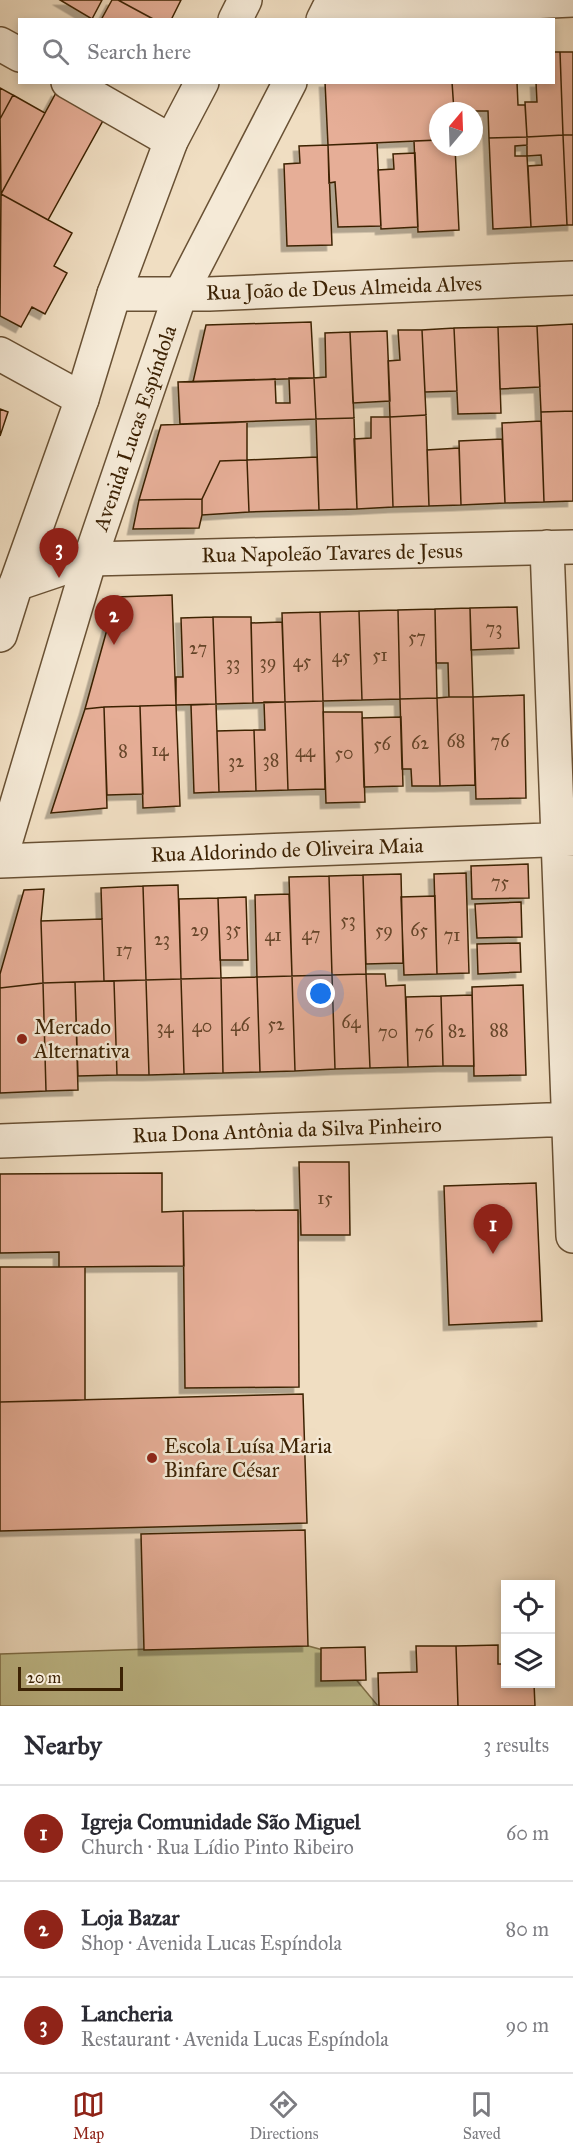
<!DOCTYPE html>
<meta charset="utf-8">
<style>
body{margin:0;font-family:"IM FELL Great Primer",serif;background:#f2f2f3;color:#2b2b33}
.controls{position:absolute;right:18px;bottom:18px;display:grid;overflow:hidden;border-radius:0px;box-shadow:0 3px 9px #0003}
.controls button{width:54px;height:54px;display:grid;place-items:center;padding:0;border:0;border-bottom:2px solid #e1e1e2;background:#fff;color:#2b2b33;font:30px sans-serif}
.compass{position:absolute;left:429px;top:102px;width:54px;height:54px;border-radius:50%;background:#fff;box-shadow:0 3px 9px #0003;rotate:19deg}
.scale{position:absolute;left:18px;bottom:15px;width:105px;box-sizing:border-box;padding-left:6px;border:3px solid #3c2204;border-top:0;font-size:16px;line-height:21px;white-space:nowrap;color:#3c2204;-webkit-text-stroke:4px #f5ead7;paint-order:stroke}
.you{position:absolute;left:321px;top:994px;width:21px;height:21px;margin:-15px;border:4px solid #fff;border-radius:50%;background:#1a73e8;box-shadow:0 0 0 9px #1a73e833}
.badge{display:grid;place-items:center;width:39px;height:39px;border-radius:50%;background:#8f2418;color:#fff;font-size:20px;font-weight:700}
.pin{position:absolute;translate:-50% -50px;filter:drop-shadow(0 2px 3px #0008)}
.pin::after{content:'';position:absolute;top:32px;width:21px;height:18px;background:inherit;clip-path:polygon(0 0,100% 0,50% 100%)}
.list{margin:0;padding:0;list-style:none}
h2{display:flex;justify-content:space-between;align-items:center;height:78px;margin:0;padding:0 24px;font-size:26px}
h2 small{font-size:20px;font-weight:400;color:#7c7c81}
.list li{display:grid;grid-template-columns:39px 1fr auto;gap:18px;align-items:center;box-sizing:border-box;height:96px;padding:0 24px;border-top:2px solid #e1e1e2}
.list b{display:block;font-size:22px;white-space:nowrap}
.list p{margin:0;font-size:20px;white-space:nowrap;color:#7c7c81}
.list em{font-size:20px;font-style:normal;color:#7c7c81}
.icon{flex:none;width:33px;height:33px;fill:none;stroke:currentColor;stroke-width:2;stroke-linecap:round;stroke-linejoin:round}
.map{position:relative;flex:none;width:573px;height:1706px;overflow:hidden}
.search{position:absolute;background:#fff;box-shadow:0 3px 9px #0003;left:18px;right:18px;top:18px;height:66px;display:flex;align-items:center;gap:15px;box-sizing:border-box;padding:0 21px;border-radius:0px;color:#7c7c81;font-size:22px}
.sheet{height:366px;background:#fff}
nav{display:flex;justify-content:space-around;align-items:center;box-sizing:border-box;height:84px;border-top:2px solid #e1e1e2;background:#fff;font-size:16px;color:#7c7c81}
nav a{display:grid;justify-items:center;gap:3px}
nav .on{color:#8f2418}
.map>svg:first-child{display:block}
.green{fill:#c2bf8e;stroke:#7f7049;stroke-width:1.5}
.building{fill:#e6ae97;stroke:#3c2204;stroke-width:1.5;filter:url(#shadow)}
.lines{fill:none;stroke-linecap:round;stroke-linejoin:round}
.minor-casing{stroke:#695134;stroke-width:36}
.tertiary-casing{stroke:#695134;stroke-width:36}
.minor{stroke:#f5ead7;stroke-width:33}
.tertiary{stroke:#f5ead7;stroke-width:33}
.poi-dot{fill:#8f2418;stroke:#f5ead7;stroke-width:2}
.labels{text-anchor:middle;dominant-baseline:central;stroke-width:5;stroke-linejoin:round;paint-order:stroke}
.number-label{font-size:18px;fill:#664529}
.street-label{font-size:21px;fill:#3c2204;stroke:#f5ead7}
.poi-label{font-size:21px;fill:#3c2204;stroke:#f5ead7;text-anchor:start}
</style>
<div class="map">
<svg width="573" height="1706" viewBox="0 0 573 1706">
<defs>
<filter id="shadow"><feDropShadow dx="-5.5" dy="5.5" stdDeviation="0" flood-color="#0004"/></filter>
</defs>
<rect width="100%" height="100%" fill="#f0dec2"/>
<filter id="stains"><feTurbulence type="fractalNoise" baseFrequency=".00333" numOctaves="4"/><feColorMatrix values="0 0 0 0 .2 0 0 0 0 .09 0 0 0 0 .02 0 0 0 .5 -.17"/></filter>
<radialGradient id="worn" r=".72"><stop offset=".6" stop-color="#630" stop-opacity="0"/><stop offset="1" stop-color="#630" stop-opacity=".3"/></radialGradient>
<!-- green -->
<path class="green" d="M301,1644l33,9 44,53h-378v-52z"/>
<!-- building -->
<path class="building" d="M60,0h42l-10,19z
M112,0h6l37,20h-54z
M118,0h63l-10,20h-16z
M554,52h6l3,83 -36,2 -2,-35h12l-1,-20h18z
M560,52h13v83h-10z
M325,82h127l2,29h-16v29l-110,5z
M452,82h65l1,23h7l2,32 -38,1 -1,-27h-34z
M0,88l13,7 -13,24z
M57,91l48,26 -57,103 -47,-26z
M13,95l32,18 -44,81 -1,-75z
M563,135h10v90h-6z
M563,135l4,90 -36,2 -3,-61 14,-1 -1,-10 -14,1v-19z
M527,137v8l-12,1v10h12l4,71 -38,2 -4,-91z
M438,140v7h17l4,83 -41,2 -4,-91z
M377,143l4,83 -43,1 -3,-45 -6,1 -1,-38z
M328,145l4,100 -45,1 -3,-82 16,-1 -1,-17z
M415,153l3,74 -37,2 -3,-59 16,-1 -1,-15z
M1,194l71,39 -18,33 13,7 -22,41 -13,-7 -11,20 -21,-11z
M311,322l3,56 -121,4 13,-57z
M573,324v87l-32,1 -4,-86z
M537,326l3,61 -40,2 -2,-62z
M498,327l3,86 -43,1 -4,-86z
M454,328l3,63 -32,1 -3,-62z
M398,330h24l4,85 -36,2 -2,-56 12,-1z
M387,331l3,70 -37,2 -3,-71z
M350,332l4,86 -38,1 -2,-41 12,-1 -1,-44z
M289,378h25l2,41 -136,5 -2,-42 97,-3 1,24h14z
M0,409l8,3 -8,24z
M573,411v90l-29,1 -3,-90z
M426,415l3,91 -36,1 -3,-90z
M371,417h19l3,90 -36,2 -3,-70 17,-1z
M354,418l3,91 -38,1 -3,-91z
M541,421l3,81 -39,1 -3,-80z
M247,422v38l-27,1 -18,38 -63,1 22,-75z
M502,439l3,64 -44,2 -2,-64z
M459,448l2,57 -32,1 -2,-56z
M317,457l2,53 -70,2 -2,-52z
M247,460l2,52 -47,3v-16l18,-38z
M202,499v16l-3,13 -66,1 6,-29z
M172,595l4,110 -72,2 -19,2 31,-112z
M517,607l2,41 -48,2 -1,-42z
M470,608l3,89h-24l-1,-34h-12l-1,-54z
M435,609l2,89 -37,1 -2,-89z
M398,610l2,89 -38,1 -3,-89z
M359,611l3,89 -39,1 -3,-89z
M320,612l3,89 -38,1 -3,-89z
M213,617l3,87 -40,1v-28h7l-2,-59z
M213,617h38l2,86 -37,1z
M282,622l3,80 -32,1 -2,-80z
M524,695l2,103 -50,1 -3,-102z
M449,697h24l2,88 -35,1 -3,-88z
M437,698l3,88h-28l-1,-17h-9l-2,-70z
M323,701l2,88 -37,1 -3,-88z
M264,702h21l3,88 -32,1 -2,-61h11z
M216,704l3,88 -25,1 -3,-88z
M176,705l4,101 -37,2 -3,-102z
M140,706l3,88 -36,1 -3,-88z
M104,707l3,101 -56,5 34,-104z
M323,712h39l3,90 -39,1z
M401,717l2,69 -39,1 -2,-69z
M254,730l2,61 -37,1 -2,-61z
M528,864l1,34 -57,1 -1,-33z
M466,873l3,100 -32,1 -3,-100z
M401,874l2,89 -37,1 -3,-89z
M363,875l3,99 -34,1 -3,-99z
M329,876l3,99 -40,1 -3,-99z
M178,885l3,94 -35,1 -3,-94z
M143,886l3,94 -42,1 -3,-93z
M44,889l-3,32 2,62 -43,5v-14l24,-84z
M289,894l3,82 -35,1 -2,-82z
M435,896l2,78 -33,1 -3,-78z
M246,897l2,63h-28l-2,-62z
M218,898l3,80 -40,1 -2,-80z
M521,902l1,35 -45,1 -2,-34z
M102,919l2,62 -61,2 -2,-62z
M520,943l1,29 -43,2 -1,-30z
M366,974l4,94 -35,1 -3,-94z
M366,974h19l1,12 19,-1 3,82 -38,1z
M332,975l3,94 -40,2 -3,-95z
M292,976l3,95 -35,1 -3,-95z
M257,977l3,95 -37,1 -2,-95z
M221,978l2,95 -39,1 -3,-95z
M181,979l3,95 -35,1 -3,-95z
M146,980l3,95h-32l-3,-94z
M114,981l3,94 -39,1 -3,-94z
M75,982l3,108 -32,1 -3,-108z
M43,983l3,108 -46,2v-105z
M523,985l3,90 -52,1 -2,-89z
M472,995l2,71h-31l-2,-70z
M441,996l2,70 -35,1 -2,-70z
M299,1162h50l1,73h-49z
M162,1173v39l21,-1 1,55 -125,1v-15l-59,1v-79z
M536,1183l6,138 -93,4 -5,-139z
M298,1210l1,177 -114,1 -2,-177z
M0,1267h85v133l-85,2z
M303,1394l4,129 -307,8v-129z
M305,1530l3,116 -164,4 -3,-116z
M498,1645v19h8v20h28l1,22h-77l-2,-60z
M416,1646h40l2,60h-79l-1,-33 39,-1z
M365,1647l1,33 -45,1v-33z"/>
<g class="lines">
<!-- minor casing -->
<g class="minor-casing">
<path id="minor" d="M328,11l245,-11
M0,44l20,11
M68,82l103,59
M114,294h95l364,-16
M0,354l82,45
M547,547l26,689
M16,584l74,-25 483,-12
M0,861l573,-22
M0,1141l573,-22"/>
</g>
<!-- tertiary casing -->
<g class="tertiary-casing">
<path id="tertiary" d="M235,20l10,-20
M323,20l10,-20
M0,635l16,-51 66,-185 32,-105 57,-153 31,-59
M0,860l90,-301 90,-264 110,-213"/>
</g>
<!-- minor -->
<use href="#minor" class="minor"/>
<!-- tertiary -->
<use href="#tertiary" class="tertiary"/>
</g>
<!-- markers -->
<g class="poi-dot">
<circle cx="22" cy="1039" r="6"/>
<circle cx="152" cy="1458" r="6"/>
</g>
<g class="labels">
<!-- number labels -->
<g class="number-label">
<text x="494" y="628">73</text>
<text x="417" y="637">57</text>
<text x="198" y="648">27</text>
<text x="380" y="655">51</text>
<text x="341" y="656">45</text>
<text x="302" y="661">45</text>
<text x="268" y="662">39</text>
<text x="233" y="663">33</text>
<text x="456" y="741">68</text>
<text x="500" y="741">76</text>
<text x="420" y="743">62</text>
<text x="382" y="744">56</text>
<text x="160" y="750">14</text>
<text x="123" y="751">8</text>
<text x="305" y="751">44</text>
<text x="344" y="753">50</text>
<text x="271" y="760">38</text>
<text x="236" y="761">32</text>
<text x="500" y="882">75</text>
<text x="348" y="920">53</text>
<text x="233" y="929">35</text>
<text x="200" y="930">29</text>
<text x="384" y="930">59</text>
<text x="419" y="930">65</text>
<text x="311" y="934">47</text>
<text x="273" y="935">41</text>
<text x="452" y="935">71</text>
<text x="162" y="939">23</text>
<text x="124" y="950">17</text>
<text x="351" y="1022">64</text>
<text x="276" y="1024">52</text>
<text x="240" y="1025">46</text>
<text x="202" y="1026">40</text>
<text x="165" y="1027">34</text>
<text x="499" y="1030">88</text>
<text x="457" y="1031">82</text>
<text x="388" y="1032">70</text>
<text x="424" y="1032">76</text>
<text x="325" y="1198">15</text>
</g>
<!-- street labels -->
<g class="street-label">
<text transform="translate(344 288) rotate(-2)">Rua João de Deus Almeida Alves</text>
<text transform="translate(135 428) rotate(-71)">Avenida Lucas Espíndola</text>
<text transform="translate(332 553) rotate(-1)">Rua Napoleão Tavares de Jesus</text>
<text transform="translate(287 850) rotate(-2)">Rua Aldorindo de Oliveira Maia</text>
<text transform="translate(287 1130) rotate(-2)">Rua Dona Antônia da Silva Pinheiro</text>
</g>
<!-- poi labels -->
<g class="poi-label">
<text x="34" y="1027">Mercado<tspan x="34" dy="24">Alternativa</tspan></text>
<text x="164" y="1446">Escola Luísa Maria<tspan x="164" dy="24">Binfare César</tspan></text>
</g>
</g>
<rect width="100%" height="100%" filter="url(#stains)"/>
<rect width="100%" height="100%" fill="url(#worn)"/>
</svg>
<div class="controls">
<button><svg class="icon" aria-label="locate" viewBox="0 0 24 24"><circle cx="12" cy="12" r="6"/><path d="M12 2v4M12 18v4M2 12h4M18 12h4"/></svg></button>
<button><svg class="icon" aria-label="layers" viewBox="0 0 24 24"><path d="M12 4l9 5-9 5-9-5zM3 14l9 5 9-5"/></svg></button>
</div>
<svg class="compass" viewBox="-18 -18 36 36"><path d="M0-13l5 13h-10z" fill="#e53935"/><path d="M0 13l5-13h-10z" fill="#7c7c81"/></svg>
<div class="scale">20 m</div>
<div class="you"></div>
<div class="pin badge" style="left:493px;top:1254px">1</div>
<div class="pin badge" style="left:114px;top:645px">2</div>
<div class="pin badge" style="left:59px;top:578px">3</div>
<div class="search"><svg class="icon" aria-label="search" viewBox="0 0 24 24"><circle cx="10" cy="10" r="6"/><path d="M15 15l6 6"/></svg>Search here</div>
</div>
<section class="sheet">
<h2>Nearby<small>3 results</small></h2>
<ul class="list">
<li><span class="badge">1</span><div><b>Igreja Comunidade São Miguel</b><p>Church · Rua Lídio Pinto Ribeiro</p></div><em>60 m</em></li>
<li><span class="badge">2</span><div><b>Loja Bazar</b><p>Shop · Avenida Lucas Espíndola</p></div><em>80 m</em></li>
<li><span class="badge">3</span><div><b>Lancheria</b><p>Restaurant · Avenida Lucas Espíndola</p></div><em>90 m</em></li>
</ul>
</section>
<nav>
<a class="on"><svg class="icon" aria-label="map" viewBox="0 0 24 24"><path d="M3 6l6-2 6 2 6-2v14l-6 2-6-2-6 2zM9 4v14M15 6v14"/></svg>Map</a>
<a><svg class="icon" aria-label="directions" viewBox="0 0 24 24"><path d="M12 3l9 9-9 9-9-9zM9 14v-3h6M13 9l2 2-2 2"/></svg>Directions</a>
<a><svg class="icon" aria-label="saved" viewBox="0 0 24 24"><path d="M7 4h10v16l-5-4-5 4z"/></svg>Saved</a>
</nav>
